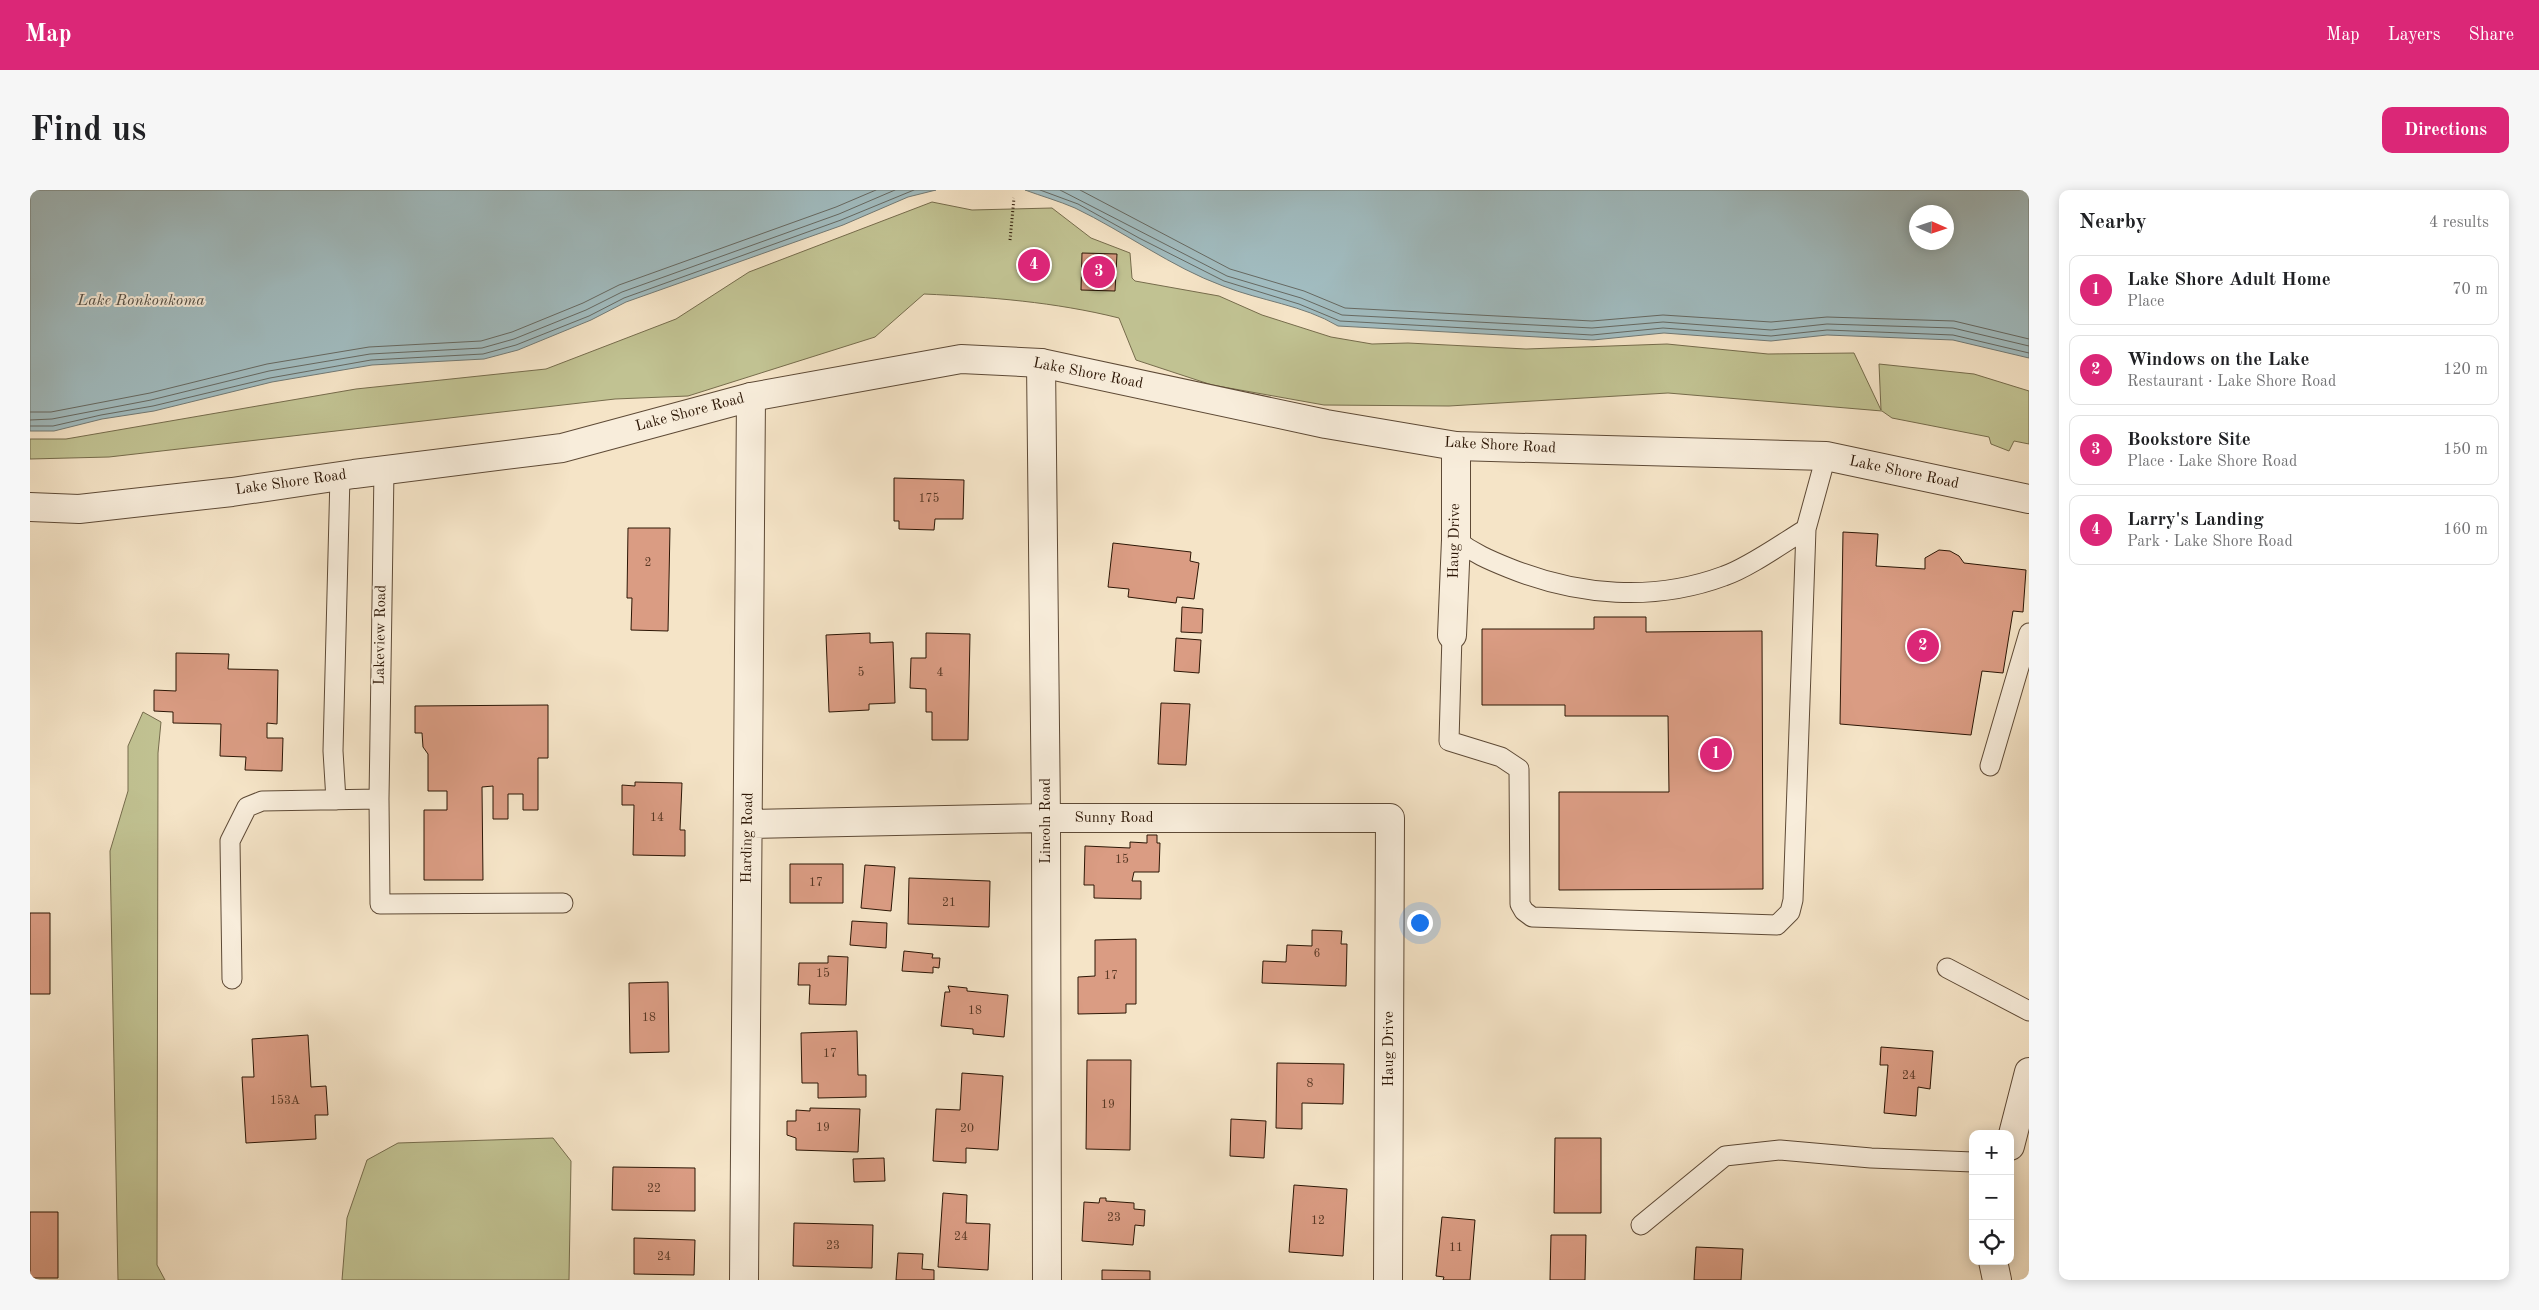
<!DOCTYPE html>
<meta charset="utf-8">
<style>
body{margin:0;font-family:"Old Standard TT",serif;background:#f6f6f6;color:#202124}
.controls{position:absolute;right:15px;bottom:15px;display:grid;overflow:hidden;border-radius:10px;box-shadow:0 2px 12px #0003}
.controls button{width:45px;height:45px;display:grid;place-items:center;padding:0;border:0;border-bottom:1px solid #e0e0e0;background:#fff;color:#202124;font:25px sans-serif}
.compass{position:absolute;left:1879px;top:15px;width:45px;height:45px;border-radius:50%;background:#fff;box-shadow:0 2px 12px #0003;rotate:93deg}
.you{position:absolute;left:1389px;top:732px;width:18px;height:18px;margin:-12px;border:4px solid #fff;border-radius:50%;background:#1a73e8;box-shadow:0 0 0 8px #1a73e833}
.badge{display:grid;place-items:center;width:32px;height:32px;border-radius:50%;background:#db2777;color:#fff;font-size:16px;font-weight:700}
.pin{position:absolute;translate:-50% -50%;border:2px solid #fff;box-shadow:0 1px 5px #0006}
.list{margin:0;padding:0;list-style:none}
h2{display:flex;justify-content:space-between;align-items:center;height:65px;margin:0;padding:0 20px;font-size:21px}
h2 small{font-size:16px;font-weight:400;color:#757577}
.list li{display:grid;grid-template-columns:32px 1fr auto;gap:15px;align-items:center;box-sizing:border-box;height:70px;margin:0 10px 10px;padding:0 10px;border:1px solid #e0e0e0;border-radius:10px}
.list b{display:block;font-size:19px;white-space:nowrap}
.list p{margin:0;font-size:16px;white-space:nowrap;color:#757577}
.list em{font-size:16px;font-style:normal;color:#757577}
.icon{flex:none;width:28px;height:28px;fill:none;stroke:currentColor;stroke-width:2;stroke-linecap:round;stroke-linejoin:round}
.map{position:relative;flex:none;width:1999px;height:1090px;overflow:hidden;border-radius:10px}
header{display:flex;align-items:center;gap:30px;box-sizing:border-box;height:70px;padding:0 25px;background:#db2777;color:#fff}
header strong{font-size:24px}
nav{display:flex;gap:28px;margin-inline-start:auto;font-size:18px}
.intro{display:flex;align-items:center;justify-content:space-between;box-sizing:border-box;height:120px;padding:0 30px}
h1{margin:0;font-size:35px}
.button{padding:12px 22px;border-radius:10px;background:#db2777;color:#fff;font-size:18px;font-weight:700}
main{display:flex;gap:30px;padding:0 30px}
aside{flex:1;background:#fff;border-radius:10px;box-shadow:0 2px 12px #0003}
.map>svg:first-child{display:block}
.green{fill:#c1c292;stroke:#766c4c}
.water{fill:#a1bcc0;stroke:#727a75;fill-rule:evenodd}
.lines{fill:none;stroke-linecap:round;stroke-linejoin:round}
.shore{stroke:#666962;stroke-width:1}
.building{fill:#da9c83;stroke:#2c1605}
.service-casing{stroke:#5e4a36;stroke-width:21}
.minor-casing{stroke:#5e4a36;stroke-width:30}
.tertiary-casing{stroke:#5e4a36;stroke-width:30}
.path{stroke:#2c1605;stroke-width:3;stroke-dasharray:1 2.5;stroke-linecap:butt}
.service{stroke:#f8eddb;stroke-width:19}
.minor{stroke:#f8eddb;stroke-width:28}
.tertiary{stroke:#f8eddb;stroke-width:28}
.labels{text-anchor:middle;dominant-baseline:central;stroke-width:4;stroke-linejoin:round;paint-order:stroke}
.number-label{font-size:12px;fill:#583824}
.street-label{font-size:15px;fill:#2c1605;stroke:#f8eddb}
.water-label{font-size:16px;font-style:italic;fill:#555046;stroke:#f8eddb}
</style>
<header>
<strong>Map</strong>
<nav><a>Map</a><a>Layers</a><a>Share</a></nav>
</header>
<div class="intro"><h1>Find us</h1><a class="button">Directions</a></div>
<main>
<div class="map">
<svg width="1999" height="1090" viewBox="0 0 1999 1090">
<rect width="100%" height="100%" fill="#f5e4c7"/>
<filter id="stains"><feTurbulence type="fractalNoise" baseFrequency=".004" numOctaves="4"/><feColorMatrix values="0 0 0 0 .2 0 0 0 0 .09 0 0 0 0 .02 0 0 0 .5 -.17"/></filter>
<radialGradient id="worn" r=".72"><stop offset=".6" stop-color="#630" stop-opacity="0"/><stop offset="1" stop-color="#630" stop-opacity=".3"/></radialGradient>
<!-- green -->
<path class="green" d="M902,12l40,8 80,-2 39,30 39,15 2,25 3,3 84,15 43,19 69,22 41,7 36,-1 118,6 141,-5 101,10 86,-1 27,57 -2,-46 95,10 55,17v53l-15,-3 -5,10 -18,-7 -2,-7 -97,-19 -10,-7 -214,-18 -219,13 -125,-1 -112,-20 -76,-25 -17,-42c-64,-16 -129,-21 -195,-24l-49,43 -187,59 -73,3 -506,58 -79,2v-20h36l290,-50 190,-20 130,-50 73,-47z
M113,522l18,10 -3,31 -1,512 8,15h-47l-8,-429 18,-60v-45z
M523,948l18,23 -2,119h-227l5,-62 20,-58 31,-17z"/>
<!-- water -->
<path class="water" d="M0,0h906l-28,7 -65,28 -217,77 -35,18 -73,30 -34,9 -112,6 -100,17 -118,29 -52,8 -48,12h-24z
M995,0h1004v168l-76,-18 -126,-5 -56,6 -107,-8 -71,7 -255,-14c-35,-21 -77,-25 -115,-40 -52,-19 -98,-54 -148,-78 -16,-7 -34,-12 -50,-18zM1886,22h30v30h-30z"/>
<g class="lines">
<!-- shore -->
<path class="shore" d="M1010,0l38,14 61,34 85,43 75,23 41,17 252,14 71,-7 108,8 56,-6 126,5 76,18
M1030,0l167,86 74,22 41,17 250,13 71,-6 108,8 56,-6 126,4 76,18
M1050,0l150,79 74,22 41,17 247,13 71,-6 108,7 56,-5 127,4 75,18
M0,222h21l99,-19 117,-29 102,-17 112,-6 31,-9 71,-29 36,-18 217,-78 40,-17
M0,230l22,-1 99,-19 118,-29 101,-17 112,-6 32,-9 72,-29 36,-18 217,-78 56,-24
M0,236h23l48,-11 52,-9 117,-28 101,-18 112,-6 33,-9 73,-29 35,-18 217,-78 73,-30"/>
</g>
<!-- building -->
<path class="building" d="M1052,63l35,1 -2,37 -34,-1z
M864,288l70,2 -1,39h-28l-1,11 -35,-1v-8h-5z
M598,338h42l-2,103 -37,-1 1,-32h-5z
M1813,342l35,2 -2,32 49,3v-11l14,-8 11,1 9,5 5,7 62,7 -3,42 -10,-1 -10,62 -21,-2 -11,64 -131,-11z
M1083,353l78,9 -1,9 9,2 -5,36 -17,-2 -1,6 -48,-6 1,-8 -21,-2z
M1152,417l21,2 -1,24 -21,-1z
M1564,427h52v15l116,-1 1,258 -204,1v-98h110l-1,-76h-103v-11h-83v-76h112z
M840,443v10l23,-1 2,61 -26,1v6l-40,2 -3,-77z
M896,443l44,1 -2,106h-36v-28h-6v-23l-16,-1 1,-30h15z
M1146,448l25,2 -2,33 -25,-2z
M146,463l53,1 -1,15 50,1 -1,54 -10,-1v15h16l-1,33 -37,-1 1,-13 -26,-1 1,-32 -48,-1v-11l-19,-1v-21l22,1z
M1131,513l29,1 -4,61 -28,-1z
M518,515v53h-10v52h-15v-16h-15v25h-15v-33l-11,1 1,93h-59v-70h23v-19h-19v-37l-5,-7 -1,-14h-7v-27z
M605,592l47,1 -2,47h5v26l-52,-1 1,-50h-12v-20l13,1z
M1117,645h10v8h3l-1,29h-25l-2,9h9v18l-47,-1v-13h-10l1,-39 45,2v-6l17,1z
M760,674h53v39h-53z
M835,675l30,2 -4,44 -30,-3z
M879,688l81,3 -1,46 -81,-3z
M0,723h20v81h-20z
M822,731l35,2 -1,25 -36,-3z
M1282,740l30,1 -1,13h6l-1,42 -84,-3 1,-22 23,1 1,-17 25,1z
M1106,749v65h-10v9l-48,1v-37l17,-1v-36z
M874,761l29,3 -1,4h8l-1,10 -6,-1v6l-31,-2z
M798,766l20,1 -2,48 -37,-1 1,-19h-12l1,-22h29z
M638,792l1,70 -39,1 -1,-70z
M918,796l19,2v3l41,4 -4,42 -31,-3v-5l-32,-3 4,-34h5z
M827,841l1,44h8v22l-48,1v-15h-16l-1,-50z
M278,845l3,52 15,-1 2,29h-13l1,24 -70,4 -4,-66h12l-2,-38z
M1851,857l52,4 -3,38 -12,-2 -2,29 -32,-3 4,-48h-8z
M1057,870h44l-1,90 -44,-1z
M1247,873l67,1 -1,40 -41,-1v26l-26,-1z
M932,883l41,3 -5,74 -32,-2v15l-33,-2 3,-52 24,1z
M780,918l50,1 -2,43 -62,-2v-12l-9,-3v-14h9v-11l14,1z
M1201,929l35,2 -2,37 -34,-2z
M1525,948h46v75h-47z
M854,968l1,23 -31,1 -1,-23z
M583,977l82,1v43l-83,-1z
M1264,995l53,4 -4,67 -54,-4z
M913,1003l24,2 -1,28 24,1 -2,46 -50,-3z
M1070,1008h6v3l28,2v6l11,1 -1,16 -9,-1 -2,20 -51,-4 2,-39 15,1z
M0,1022h28v66h-28z
M1412,1027l33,3 -5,60h-27l1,-3 -8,-1z
M764,1033l79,2 -1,43 -79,-2z
M1521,1045h35l-1,45h-35z
M604,1048l61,2 -1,35 -60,-1z
M1666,1057l47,2 -2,31h-47z
M868,1063l25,1 -1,15 12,1v10h-38z
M1072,1080l48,1v9h-48z"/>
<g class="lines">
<!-- service casing -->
<g class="service-casing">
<path id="service" d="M354,280l-5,329 1,105 183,-1
M1426,350c17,13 33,20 53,28 69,28 145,34 215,8 24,-8 59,-33 82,-47
M1422,445l-3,106 52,16 18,12 1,135 4,7 8,6 245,8 13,-13 3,-12 13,-371 20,-73
M1960,576l39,-133
M306,610l-3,-49 7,-275
M1917,778l82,43
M202,789l-2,-138 17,-34 15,-6 117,-2
M1611,1035l84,-69 55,-6 91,8 102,4"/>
</g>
<!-- minor casing -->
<g class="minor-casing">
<path id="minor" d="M1011,173l5,455 1,462
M1422,445l4,-95v-94
M718,634l298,-6h344l-2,462
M714,1090l7,-883"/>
</g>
<!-- tertiary casing -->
<g class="tertiary-casing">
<path id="tertiary" d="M0,317l49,2 153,-17 122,-18 208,-26 189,-51 210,-38 80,4 285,61 130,22 370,10 203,43
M1980,956l19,-74
M1963,1071l4,19"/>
</g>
<!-- path -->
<path class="path" d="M980,50l4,-42"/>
<!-- service -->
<use href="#service" class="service"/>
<!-- minor -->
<use href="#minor" class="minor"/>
<!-- tertiary -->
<use href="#tertiary" class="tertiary"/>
</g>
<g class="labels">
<!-- number labels -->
<g class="number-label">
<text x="899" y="309">175</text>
<text x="618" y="373">2</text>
<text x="831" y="483">5</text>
<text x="910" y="483">4</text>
<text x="627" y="628">14</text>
<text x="1092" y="670">15</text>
<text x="786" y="693">17</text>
<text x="919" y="713">21</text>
<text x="1287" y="764">6</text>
<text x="793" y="784">15</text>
<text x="1081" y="786">17</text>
<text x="945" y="821">18</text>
<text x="619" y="828">18</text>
<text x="800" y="864">17</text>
<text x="1879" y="886">24</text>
<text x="1280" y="894">8</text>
<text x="255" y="911">153A</text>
<text x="1078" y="915">19</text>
<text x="793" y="938">19</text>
<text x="937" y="939">20</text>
<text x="624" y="999">22</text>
<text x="1084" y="1028">23</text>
<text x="1288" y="1031">12</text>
<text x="931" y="1047">24</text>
<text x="803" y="1056">23</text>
<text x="1426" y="1058">11</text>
<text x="634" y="1067">24</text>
</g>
<!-- street labels -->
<g class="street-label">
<text transform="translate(1058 184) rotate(11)">Lake Shore Road</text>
<text transform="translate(660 223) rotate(-15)">Lake Shore Road</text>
<text transform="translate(1470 256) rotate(3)">Lake Shore Road</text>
<text transform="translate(1874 283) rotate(12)">Lake Shore Road</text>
<text transform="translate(261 293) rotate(-8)">Lake Shore Road</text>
<text transform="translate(1425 351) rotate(-89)">Haug Drive</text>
<text transform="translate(351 445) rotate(-89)">Lakeview Road</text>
<text x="1084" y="628">Sunny Road</text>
<text transform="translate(1016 631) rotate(-90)">Lincoln Road</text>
<text transform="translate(718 648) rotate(-89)">Harding Road</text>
<text transform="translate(1359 859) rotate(-90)">Haug Drive</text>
</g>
<!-- water labels -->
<g class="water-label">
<text x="111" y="111">Lake Ronkonkoma</text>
</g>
</g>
<rect width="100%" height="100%" filter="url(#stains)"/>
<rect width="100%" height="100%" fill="url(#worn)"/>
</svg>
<div class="controls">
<button>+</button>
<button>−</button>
<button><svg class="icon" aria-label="locate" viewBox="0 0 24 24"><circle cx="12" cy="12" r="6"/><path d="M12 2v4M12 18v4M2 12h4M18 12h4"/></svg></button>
</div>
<svg class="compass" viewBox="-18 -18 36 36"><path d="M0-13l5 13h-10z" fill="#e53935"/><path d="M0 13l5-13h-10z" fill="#757577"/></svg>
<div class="you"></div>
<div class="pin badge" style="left:1686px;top:564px">1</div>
<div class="pin badge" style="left:1893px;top:456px">2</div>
<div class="pin badge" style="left:1069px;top:82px">3</div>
<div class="pin badge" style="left:1004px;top:75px">4</div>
</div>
<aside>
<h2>Nearby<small>4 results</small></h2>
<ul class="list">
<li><span class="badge">1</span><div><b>Lake Shore Adult Home</b><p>Place</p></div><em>70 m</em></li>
<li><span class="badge">2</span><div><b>Windows on the Lake</b><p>Restaurant · Lake Shore Road</p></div><em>120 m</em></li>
<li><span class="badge">3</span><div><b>Bookstore Site</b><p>Place · Lake Shore Road</p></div><em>150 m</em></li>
<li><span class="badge">4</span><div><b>Larry's Landing</b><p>Park · Lake Shore Road</p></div><em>160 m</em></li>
</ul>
</aside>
</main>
